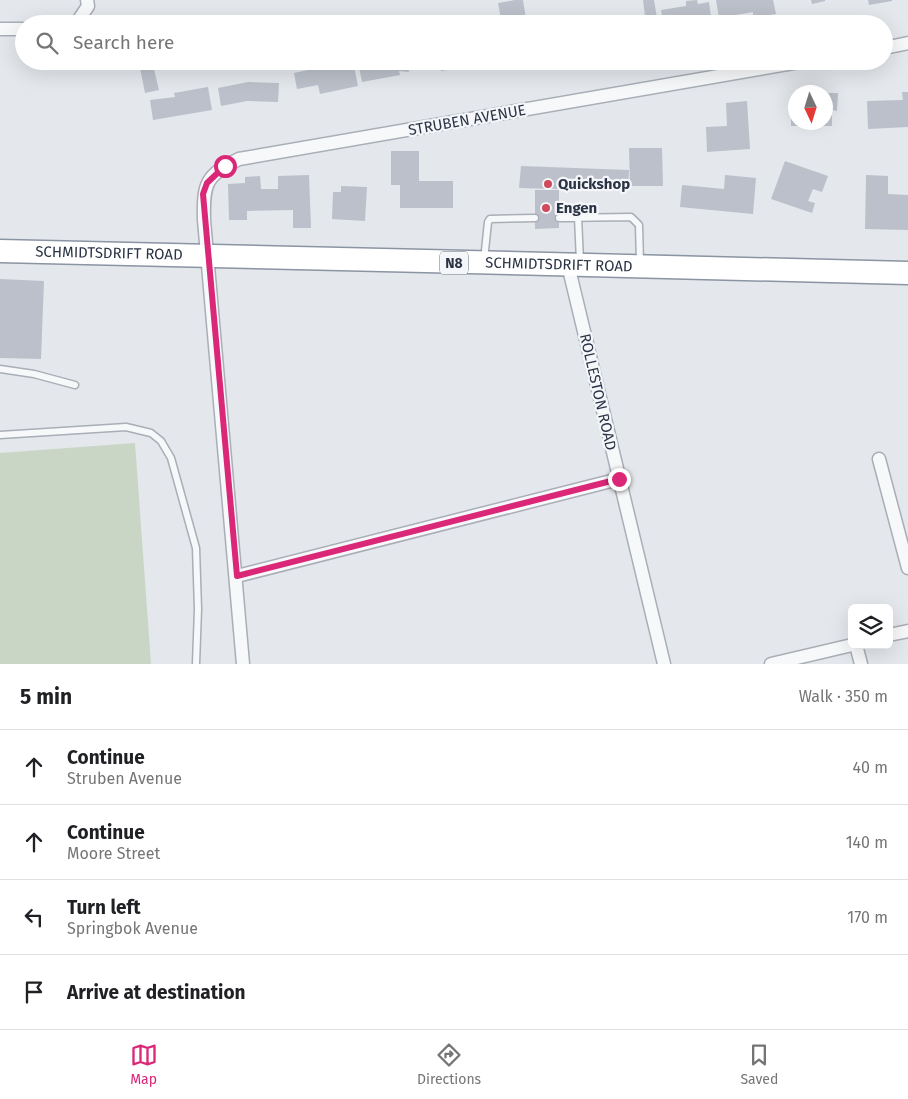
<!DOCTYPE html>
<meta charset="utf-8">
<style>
body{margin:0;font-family:"Fira Sans",sans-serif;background:#f6f6f6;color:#202124}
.controls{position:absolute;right:15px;bottom:15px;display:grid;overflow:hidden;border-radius:8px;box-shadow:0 5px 20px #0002}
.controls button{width:45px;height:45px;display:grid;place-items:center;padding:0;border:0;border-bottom:1px solid #e0e0e0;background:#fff;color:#202124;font:25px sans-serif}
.compass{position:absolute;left:788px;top:85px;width:45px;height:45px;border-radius:50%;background:#fff;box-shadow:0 5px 20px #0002;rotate:176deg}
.stop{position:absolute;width:15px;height:15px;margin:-11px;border:4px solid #db2777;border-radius:50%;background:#fff}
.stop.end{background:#db2777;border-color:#fff;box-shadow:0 1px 5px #0008}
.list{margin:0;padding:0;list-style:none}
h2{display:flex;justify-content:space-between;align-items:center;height:65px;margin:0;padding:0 20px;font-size:21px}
h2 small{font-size:16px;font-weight:400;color:#757577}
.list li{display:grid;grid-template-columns:32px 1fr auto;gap:15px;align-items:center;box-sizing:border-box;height:75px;padding:0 20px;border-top:1px solid #e0e0e0}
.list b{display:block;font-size:19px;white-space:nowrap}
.list p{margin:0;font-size:16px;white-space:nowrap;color:#757577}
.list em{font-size:16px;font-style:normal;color:#757577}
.icon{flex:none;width:28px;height:28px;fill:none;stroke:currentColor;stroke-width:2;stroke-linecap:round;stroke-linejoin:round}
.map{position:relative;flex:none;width:908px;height:664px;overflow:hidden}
.search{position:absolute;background:#fff;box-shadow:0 5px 20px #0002;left:15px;right:15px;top:15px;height:55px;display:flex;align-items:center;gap:12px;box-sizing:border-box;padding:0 18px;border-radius:28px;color:#757577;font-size:19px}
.sheet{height:365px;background:#fff}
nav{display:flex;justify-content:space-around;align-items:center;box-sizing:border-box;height:70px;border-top:1px solid #e0e0e0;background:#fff;font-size:14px;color:#757577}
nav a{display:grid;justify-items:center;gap:2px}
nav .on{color:#db2777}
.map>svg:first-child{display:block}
.green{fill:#c9d6c5}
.building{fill:#bbc0ca}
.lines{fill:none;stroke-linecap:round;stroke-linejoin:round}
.lane-casing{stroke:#a9aeb7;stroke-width:9}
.street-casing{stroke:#a9aeb7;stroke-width:15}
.highway-casing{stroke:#8b94a3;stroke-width:25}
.lane{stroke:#f7f8fa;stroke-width:6}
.street{stroke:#f7f8fa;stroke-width:12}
.highway{stroke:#fff;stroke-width:22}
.route{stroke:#db2777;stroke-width:6}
.poi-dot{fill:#d1495b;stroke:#f4f6f9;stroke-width:2}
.labels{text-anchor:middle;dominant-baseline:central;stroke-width:4.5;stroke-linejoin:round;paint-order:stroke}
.shield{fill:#f4f6f9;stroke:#676e7b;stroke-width:1}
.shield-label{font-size:14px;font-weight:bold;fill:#2b3445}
.street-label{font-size:15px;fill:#2b3445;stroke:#f4f6f9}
.poi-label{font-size:15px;font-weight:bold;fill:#2b3445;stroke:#f4f6f9;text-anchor:start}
</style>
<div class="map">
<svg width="908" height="664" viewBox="0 0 908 664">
<rect width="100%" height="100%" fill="#e4e7ec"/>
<!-- green -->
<path class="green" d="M135,443l16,221h-151v-211z"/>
<!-- building -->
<path class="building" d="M515,0h8l3,19 -24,5 -4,-21z
M643,0h11l4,24h-12z
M697,0l1,4 11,-2 3,22h-49l-2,-14 25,-4v-5z
M716,0h57l3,14 -23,4v-6l-34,6z
M811,0h14v1l-13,3z
M868,0h24v1l-23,4z
M567,17l2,7h-35v-1z
M613,19l1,5h-22v-1z
M328,61h25l5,25 -38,8 -2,-9 -21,4 -3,-16 14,-3 -1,-4z
M367,61h40l2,11 -10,-1 1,4 -38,7 -3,-15 9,-2z
M440,61h60v1l-59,9z
M153,65l6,25 -14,3 -5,-25z
M248,82l31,1 -1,19 -31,-1 -26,5 -3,-18z
M208,87l4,23 -59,10 -3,-20 25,-3 -1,-4z
M902,92h6v35l-40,2 -1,-28 36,-1z
M826,93h12l-1,18 -5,-1v16h-41v-20h5v16h30z
M747,101l3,48 -43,3 -1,-25 21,-1 -1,-23z
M629,148h33l1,38h-33z
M391,151h28v30h34v27h-53v-23h-9z
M785,161l43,15 -6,16 -9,-3 -5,12 7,2 -3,10 -41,-14z
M521,166l108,4 -1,21 -109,-3z
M309,175l2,53h-18v-18l-46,1v9h-18l-1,-36 17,-1v-6l15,-1 1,13h17v-13z
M725,175l31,3 -3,36 -73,-7 2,-22 42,4z
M866,175l22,1v18l20,1v35l-43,-1z
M341,186l26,1 -2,34 -33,-2 1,-27h8z
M535,190h24v38l-24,1z
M0,279l44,2 -3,78 -41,-1z"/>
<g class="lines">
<!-- lane casing -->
<g class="lane-casing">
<path id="lane" d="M578,217l2,44
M559,218l72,-1 8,8 1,38
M484,260l4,-38 2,-3 45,-1
M0,369l34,5 41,11
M0,435l126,-8 25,6 10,8 10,17 25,90 2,61 -2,55"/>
</g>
<!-- street casing -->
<g class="street-casing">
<path id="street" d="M76,24l12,-18 -1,-6
M0,29h24
M884,48l24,-5
M568,265l96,399
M879,459l29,109
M237,576l382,-97
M889,635l19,-4
M856,645l5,19
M243,664l-39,-444c-1,-37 2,-45 35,-61l566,-98
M771,664l81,-19"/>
</g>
<!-- highway casing -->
<g class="highway-casing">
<g id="highway">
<path id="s1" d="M0,251c303,5 605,16 908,22"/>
</g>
</g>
<!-- lane -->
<use href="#lane" class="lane"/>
<!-- street -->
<use href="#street" class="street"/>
<!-- highway -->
<use href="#highway" class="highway"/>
</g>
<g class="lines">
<!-- route -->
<path class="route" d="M225,166l-18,17 -4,11 34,382 382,-97"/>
</g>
<!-- markers -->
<g class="poi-dot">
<circle cx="548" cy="184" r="5"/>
<circle cx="546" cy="208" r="5"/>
</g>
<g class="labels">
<!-- shield labels -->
<rect class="shield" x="440" y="251.5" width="28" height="23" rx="4"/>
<g class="shield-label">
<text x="454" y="263">N8</text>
</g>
<!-- street labels -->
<g class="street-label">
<text transform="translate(467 120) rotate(-10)">STRUBEN AVENUE</text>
<text stroke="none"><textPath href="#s1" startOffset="109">SCHMIDTSDRIFT ROAD</textPath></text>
<text stroke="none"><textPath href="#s1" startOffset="559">SCHMIDTSDRIFT ROAD</textPath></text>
<text transform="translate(598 392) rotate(77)">ROLLESTON ROAD</text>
</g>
<!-- poi labels -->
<g class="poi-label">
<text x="558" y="184">Quickshop</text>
<text x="556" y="208">Engen</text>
</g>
</g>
</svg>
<div class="controls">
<button><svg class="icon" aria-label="layers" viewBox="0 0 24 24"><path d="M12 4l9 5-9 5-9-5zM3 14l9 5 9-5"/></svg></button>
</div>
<svg class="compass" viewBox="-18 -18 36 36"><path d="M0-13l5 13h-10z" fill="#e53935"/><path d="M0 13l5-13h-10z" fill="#757577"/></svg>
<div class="stop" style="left:225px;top:166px"></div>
<div class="stop end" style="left:619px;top:479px"></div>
<div class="search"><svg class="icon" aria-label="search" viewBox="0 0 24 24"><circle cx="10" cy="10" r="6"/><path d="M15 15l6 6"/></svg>Search here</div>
</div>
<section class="sheet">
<h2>5 min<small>Walk · 350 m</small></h2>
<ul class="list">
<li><svg class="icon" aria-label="ahead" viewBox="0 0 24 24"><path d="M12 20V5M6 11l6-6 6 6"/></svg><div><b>Continue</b><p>Struben Avenue</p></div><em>40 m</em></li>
<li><svg class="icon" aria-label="ahead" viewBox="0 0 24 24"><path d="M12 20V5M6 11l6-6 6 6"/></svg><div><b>Continue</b><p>Moore Street</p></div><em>140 m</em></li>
<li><svg class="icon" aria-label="left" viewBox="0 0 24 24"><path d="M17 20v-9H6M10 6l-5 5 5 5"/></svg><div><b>Turn left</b><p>Springbok Avenue</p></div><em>170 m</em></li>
<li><svg class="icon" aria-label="arrive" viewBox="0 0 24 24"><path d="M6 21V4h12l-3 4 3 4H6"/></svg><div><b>Arrive at destination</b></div></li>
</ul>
</section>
<nav>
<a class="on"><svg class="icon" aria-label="map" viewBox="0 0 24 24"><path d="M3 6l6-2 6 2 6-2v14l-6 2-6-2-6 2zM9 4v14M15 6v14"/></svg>Map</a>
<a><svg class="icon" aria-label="directions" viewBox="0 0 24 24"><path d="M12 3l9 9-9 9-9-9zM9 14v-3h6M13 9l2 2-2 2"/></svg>Directions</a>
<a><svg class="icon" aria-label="saved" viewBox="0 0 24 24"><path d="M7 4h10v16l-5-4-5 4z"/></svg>Saved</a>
</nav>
